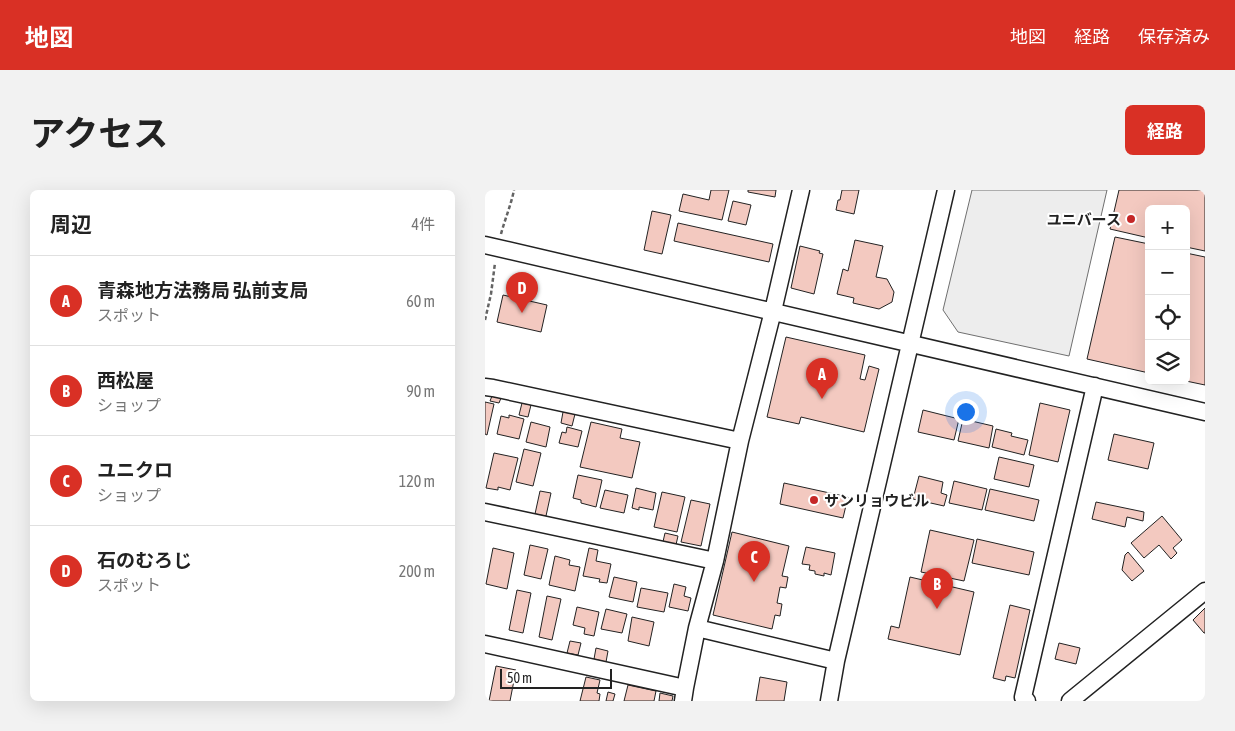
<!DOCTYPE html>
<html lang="ja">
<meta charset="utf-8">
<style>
body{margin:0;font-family:"Asap Condensed","Noto Sans JP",sans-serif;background:#f2f2f2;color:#222}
.controls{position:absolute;right:15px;top:15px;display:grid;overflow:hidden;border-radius:8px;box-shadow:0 5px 20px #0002}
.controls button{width:45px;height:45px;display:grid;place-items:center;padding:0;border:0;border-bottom:1px solid #e0e0e0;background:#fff;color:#222;font:25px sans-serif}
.scale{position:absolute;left:15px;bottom:12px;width:112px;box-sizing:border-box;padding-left:5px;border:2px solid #222;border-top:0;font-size:14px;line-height:18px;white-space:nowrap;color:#222;-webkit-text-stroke:4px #fff;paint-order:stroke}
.you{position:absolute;left:480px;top:221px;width:18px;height:18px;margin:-12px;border:4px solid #fff;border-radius:50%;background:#1a73e8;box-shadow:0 0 0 8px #1a73e833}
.badge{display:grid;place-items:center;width:32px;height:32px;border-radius:50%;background:#d93025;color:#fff;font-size:16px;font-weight:700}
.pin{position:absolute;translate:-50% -41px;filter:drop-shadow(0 1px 2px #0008)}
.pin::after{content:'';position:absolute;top:26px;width:18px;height:15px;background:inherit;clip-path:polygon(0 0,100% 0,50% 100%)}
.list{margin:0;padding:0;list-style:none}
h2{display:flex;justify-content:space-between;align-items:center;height:65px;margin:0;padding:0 20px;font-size:21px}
h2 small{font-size:16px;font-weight:400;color:#767676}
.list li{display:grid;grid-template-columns:32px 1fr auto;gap:15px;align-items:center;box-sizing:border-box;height:90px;padding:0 20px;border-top:1px solid #e0e0e0}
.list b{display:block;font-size:19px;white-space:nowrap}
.list p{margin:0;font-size:16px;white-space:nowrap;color:#767676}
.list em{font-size:16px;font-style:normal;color:#767676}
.icon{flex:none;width:28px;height:28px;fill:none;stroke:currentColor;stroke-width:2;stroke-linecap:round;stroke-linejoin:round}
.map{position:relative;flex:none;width:720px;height:511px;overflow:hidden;border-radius:8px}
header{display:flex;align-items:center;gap:30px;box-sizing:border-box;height:70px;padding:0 25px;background:#d93025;color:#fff}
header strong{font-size:24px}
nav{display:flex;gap:28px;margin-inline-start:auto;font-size:18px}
.intro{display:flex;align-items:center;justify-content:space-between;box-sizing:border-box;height:120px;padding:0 30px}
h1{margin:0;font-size:35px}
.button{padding:12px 22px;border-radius:8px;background:#d93025;color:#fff;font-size:18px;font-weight:700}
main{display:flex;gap:30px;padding:0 30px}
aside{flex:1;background:#fff;border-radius:8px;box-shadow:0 5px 20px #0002}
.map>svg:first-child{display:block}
.parking{fill:#ededed;stroke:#6f6f6f}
.building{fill:#f3c9c0;stroke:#222}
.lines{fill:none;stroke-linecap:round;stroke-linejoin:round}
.minor-casing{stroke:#222;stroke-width:19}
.path{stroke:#646464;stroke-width:2.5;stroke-dasharray:4 2.5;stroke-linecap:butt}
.minor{stroke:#fff;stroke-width:16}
.poi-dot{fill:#c62828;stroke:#fff;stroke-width:2}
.labels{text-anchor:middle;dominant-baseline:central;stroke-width:4;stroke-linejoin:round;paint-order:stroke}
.poi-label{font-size:15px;font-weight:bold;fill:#222;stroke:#fff;text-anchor:end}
</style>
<header>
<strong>地図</strong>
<nav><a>地図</a><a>経路</a><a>保存済み</a></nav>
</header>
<div class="intro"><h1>アクセス</h1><a class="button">経路</a></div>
<main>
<aside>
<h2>周辺<small>4件</small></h2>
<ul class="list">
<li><span class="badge">A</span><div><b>青森地方法務局 弘前支局</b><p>スポット</p></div><em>60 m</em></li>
<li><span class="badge">B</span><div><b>西松屋</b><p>ショップ</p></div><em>90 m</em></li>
<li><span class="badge">C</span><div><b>ユニクロ</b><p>ショップ</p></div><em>120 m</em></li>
<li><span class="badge">D</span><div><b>石のむろじ</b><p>スポット</p></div><em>200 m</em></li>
</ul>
</aside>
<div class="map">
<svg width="720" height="511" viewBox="0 0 720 511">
<rect width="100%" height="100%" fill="#fff"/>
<!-- parking -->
<path class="parking" d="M487,0h135l-38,166 -111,-24 -15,-22z"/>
<!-- building -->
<path class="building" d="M226,0h18l-7,30 -43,-9 4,-17 26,6z
M263,0h28l-1,7 -27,-5z
M357,0h17l-5,24 -18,-4 2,-10h2z
M634,0h86v61l-19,-4v-38h-37v29l-39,-9z
M248,11l18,4 -5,20 -18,-4z
M167,21l19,4 -9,39 -18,-4z
M193,33l95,21 -4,18 -95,-21z
M630,47l34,7v129l-62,-14z
M370,50l28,6 -7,31 11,2 7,13 -2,10 -13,7 -26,-6 1,-5 -17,-4 6,-25 5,2z
M315,56l20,5 -1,2 4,1 -9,40 -23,-6z
M701,63l19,4v128l-19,-4z
M18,105l44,10 -6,27 -44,-10z
M301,147l79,18 -5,24 5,1 4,-14 10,3 -15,63 -63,-15 -2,7 -32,-7z
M7,206l9,2 -2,5 -9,-2z
M0,212l9,2 -7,31 -2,-1z
M37,213l9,2 -3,12 -9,-2z
M555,213l30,7 -12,52 -29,-7z
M438,220l36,9 -5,21 -36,-8z
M78,222l12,2 -3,12 -11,-3z
M24,225l15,4 -5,20 -22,-5 4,-18 8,2z
M478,229l30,7 -4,22 -31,-7z
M46,232l19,5 -4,20 -20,-5z
M106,232l31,7 -2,9 20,4 -8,36 -52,-11z
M82,237l15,4 -4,16 -19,-4 3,-11 4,1z
M511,239l16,4 -1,3 17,4 -4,15 -32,-8z
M629,244l40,9 -6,26 -40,-9z
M39,259l17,4 -8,33 -17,-4z
M9,263l24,5 -8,32 -12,-3v3l-12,-2z
M514,267l35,8 -5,22 -35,-8z
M93,285l24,5 -6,27 -15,-4v-3l-8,-2z
M434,286l24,6 -2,11 6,2 -3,11 -31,-7z
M469,291l33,8 -5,21 -33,-7z
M299,293l64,14 -5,21 -63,-14z
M151,298l20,5 -3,17 -14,-3v3l-7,-2z
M505,299l49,11 -5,21 -49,-11z
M120,300l23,5 -4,18 -24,-5z
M55,301l11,2 -5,23 -11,-2z
M177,302l23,5 -8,35 -23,-5z
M206,310l19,4 -9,42 -20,-4z
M611,312l48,10 -1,9 -16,-4 -2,10 -33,-8z
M677,326l20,24 -9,8 4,5 -6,6 -12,-14 -15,13 -13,-15z
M445,340l44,10 -10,41 -43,-9z
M247,342l57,14 -7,30 6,1 -2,11 -6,-1 -3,16 5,1 -2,12 -5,-1 -3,14 -59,-14z
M180,343l13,3 -3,13 -13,-3z
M492,349l57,13 -5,23 -57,-12z
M45,355l18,4 -7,30 -17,-4z
M321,357l29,6 -4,22 -7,-2v3l-9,-2v-3l-6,-1 1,-5 -8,-1z
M8,358l21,5 -7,36 -21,-5z
M104,358l9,2 -2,11 15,3 -4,19 -8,-1 1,-3 -17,-3z
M643,362l16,19 -12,10 -10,-11 3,-15z
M70,366l15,4 -1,5 11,2 -5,24 -26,-6z
M129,387l23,5 -4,20 -24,-5z
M425,387l64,15 -14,63 -72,-16 3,-13 8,2z
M189,394l12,3 -2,9 7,2 -3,13 -19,-4z
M156,398l27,5 -4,19 -27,-5z
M32,400l14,3 -8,40 -14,-3z
M62,406l14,3 -9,41 -13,-3z
M525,415l20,5 -15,68 -9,-2 -1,5 -12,-3z
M92,417l22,5 -5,24 -10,-2 1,-6 -12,-3z
M720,418v25h-1l-11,-13z
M121,419l21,5 -5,19 -21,-4z
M147,427l22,5 -5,24 -21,-5z
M85,451l11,2 -3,12 -11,-2z
M574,453l21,5 -4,16 -21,-5z
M111,458l12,3 -2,11 -12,-3z
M11,476l20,4 -6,31h-21z
M101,487l14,3 -3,13 3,1 -1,7h-19z
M275,487l27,5 -3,19h-28z
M143,495l28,6 -2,10h-30z
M123,502l7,2 -2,7h-7z
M175,503l13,3 -1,5h-13z"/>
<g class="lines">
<!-- minor casing -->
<g class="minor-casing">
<path id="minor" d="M0,55l720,167
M0,197l8,1 247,53
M0,322l230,49
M212,438l139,33
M0,454l200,44
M198,511l2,-13 12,-60 18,-67 25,-120 33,-130 28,-121
M344,511l7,-40 110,-471
M542,511l-4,-4 72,-311
M585,511l135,-110"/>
</g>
<!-- path -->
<path class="path" d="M16,44c4,-15 10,-29 13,-44
M0,130l6,-26 4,-31"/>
<!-- minor -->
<use href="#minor" class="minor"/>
</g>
<!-- markers -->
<g class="poi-dot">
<circle cx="646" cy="29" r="5"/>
<circle cx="329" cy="310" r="5"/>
</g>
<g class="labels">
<!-- poi labels -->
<g class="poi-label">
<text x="636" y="29">ユニバース</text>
<text x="339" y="310" text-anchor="start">サンリョウビル</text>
</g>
</g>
</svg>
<div class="controls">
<button>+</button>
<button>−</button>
<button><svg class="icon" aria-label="locate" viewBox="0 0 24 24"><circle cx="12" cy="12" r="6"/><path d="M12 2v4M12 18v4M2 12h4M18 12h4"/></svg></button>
<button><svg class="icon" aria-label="layers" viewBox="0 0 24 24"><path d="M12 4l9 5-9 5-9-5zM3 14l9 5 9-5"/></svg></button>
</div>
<div class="scale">50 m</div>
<div class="you"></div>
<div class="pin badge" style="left:337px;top:209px">A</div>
<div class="pin badge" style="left:452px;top:419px">B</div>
<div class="pin badge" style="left:269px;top:392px">C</div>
<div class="pin badge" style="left:37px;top:123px">D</div>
</div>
</main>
